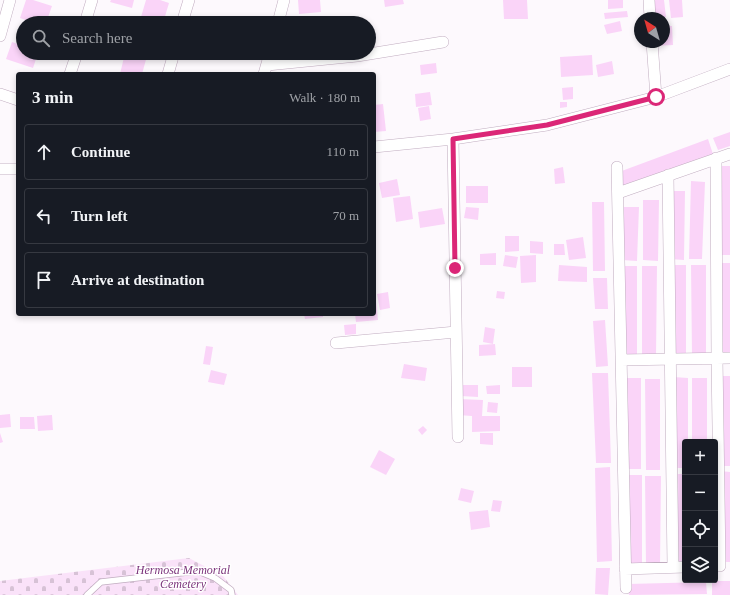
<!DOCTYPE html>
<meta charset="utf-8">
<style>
body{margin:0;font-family:Georgia,serif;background:#20242c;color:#f1f3f6}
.controls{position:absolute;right:12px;bottom:12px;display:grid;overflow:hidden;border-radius:4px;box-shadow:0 2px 6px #0003}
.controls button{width:36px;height:36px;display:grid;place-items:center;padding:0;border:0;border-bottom:1px solid #363941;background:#171b24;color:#f1f3f6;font:20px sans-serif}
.compass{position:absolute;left:634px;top:12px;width:36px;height:36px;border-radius:50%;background:#171b24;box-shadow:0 2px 6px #0003;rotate:323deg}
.stop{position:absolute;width:12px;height:12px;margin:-9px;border:3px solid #db2777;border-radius:50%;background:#fff}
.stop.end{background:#db2777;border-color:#fff;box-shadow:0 1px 4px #0008}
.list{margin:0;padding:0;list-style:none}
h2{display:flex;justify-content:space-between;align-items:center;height:52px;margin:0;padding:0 16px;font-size:17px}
h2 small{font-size:13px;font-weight:400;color:#9ea1a6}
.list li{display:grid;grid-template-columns:26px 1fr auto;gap:12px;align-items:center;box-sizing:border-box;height:56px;margin:0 8px 8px;padding:0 8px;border:1px solid #363941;border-radius:4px}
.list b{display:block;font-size:15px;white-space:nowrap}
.list em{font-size:13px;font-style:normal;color:#9ea1a6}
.icon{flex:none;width:22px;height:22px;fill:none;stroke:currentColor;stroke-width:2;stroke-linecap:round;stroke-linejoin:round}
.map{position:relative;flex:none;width:730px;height:595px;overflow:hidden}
.search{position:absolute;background:#171b24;box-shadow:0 2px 6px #0003;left:16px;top:16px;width:360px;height:44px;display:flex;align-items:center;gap:10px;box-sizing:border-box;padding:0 14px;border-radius:22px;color:#9ea1a6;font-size:15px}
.panel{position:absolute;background:#171b24;box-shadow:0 2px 6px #0003;left:16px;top:72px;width:360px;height:244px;border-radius:4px}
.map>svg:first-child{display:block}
.cemetery{fill:url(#cemetery-stones)}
.building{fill:#fad4f8}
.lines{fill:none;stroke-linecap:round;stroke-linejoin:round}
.lane-casing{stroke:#c1adc0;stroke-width:7}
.street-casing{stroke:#c1adc0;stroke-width:12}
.lane{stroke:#fff;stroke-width:5.5}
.street{stroke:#fff;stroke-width:11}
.route{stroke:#db2777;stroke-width:5}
.labels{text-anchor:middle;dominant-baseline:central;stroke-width:3;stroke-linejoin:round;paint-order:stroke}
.park-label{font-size:12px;font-style:italic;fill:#7c357c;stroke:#fff}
</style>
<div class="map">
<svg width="730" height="595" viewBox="0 0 730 595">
<defs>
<pattern id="cemetery-stones" width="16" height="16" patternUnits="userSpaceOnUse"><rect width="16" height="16" fill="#fae2f9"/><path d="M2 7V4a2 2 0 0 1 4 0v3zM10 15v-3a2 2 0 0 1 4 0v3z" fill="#d7c2d6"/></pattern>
</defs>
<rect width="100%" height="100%" fill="#fdf9fd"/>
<!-- cemetery -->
<path class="cemetery" d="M189,558l34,18 15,19h-238v-14z"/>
<!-- building -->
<path class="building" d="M26,0h7l19,6 -6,17h-11l-15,-5z
M111,0h23l-2,8 -22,-6z
M146,0h14l9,3 -6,20 -22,-6z
M298,0h22l1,12 -22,2z
M384,0h19l1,4 -19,3z
M503,0h24l1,19h-24z
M608,0h15v8l-15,1z
M653,0h11l2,17 -10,1z
M669,0h13l1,17 -12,1z
M627,11l1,6 -23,2 -1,-6z
M620,21l2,10 -15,3 -3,-9z
M664,26h8l1,19 -20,1v-4h11z
M12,42l11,4v7h15l-5,15 -27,-9z
M125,53h10l12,3 -5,18h-22z
M592,55l1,20 -32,2 -1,-20z
M612,61l2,13 -16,3 -2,-12z
M436,63l1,10 -16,2 -1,-10z
M573,87v12l-10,1 -1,-12z
M430,92l2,13 -16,2 -1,-13z
M560,102h7v5l-7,1z
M383,104l3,27 -12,1v-27z
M429,106l2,13 -11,2 -2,-13z
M730,132v14l-12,4 -5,-12z
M708,139l5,15 -89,33 -5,-15z
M717,166h13v89h-12z
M563,167l2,16 -10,1 -1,-15z
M397,179l3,16 -18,3 -3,-15z
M691,181l14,1 -3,77h-13z
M16,184h2v11h-1z
M466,186h22v17h-22z
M671,191h14l-1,69 -14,-1z
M410,196l3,23 -17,3 -3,-24z
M643,200h16l-1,61 -15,-1z
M592,202h12l1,69h-12z
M466,207l13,1 -1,12 -14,-2z
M624,207h15l-2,54 -15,-1z
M442,208l3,16 -25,4 -2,-16z
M505,236h14v15l-14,1z
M583,237l3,21 -17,2 -3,-20z
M530,241l13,1v12l-13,-1z
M554,244h10l1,11h-11z
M496,253v12h-16v-11z
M505,255l13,2 -2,11 -13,-2z
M536,255v27l-15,1 -1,-27z
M717,263h13v91l-12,-1z
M559,265l28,2v15l-29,-1z
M671,265h15v91h-15z
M691,265h15v91h-14z
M622,266h15v91h-14z
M642,266h15l-1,91 -14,-1z
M593,278h14l1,31h-13z
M497,291l8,1 -1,7 -8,-1z
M388,292l2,16 -10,2 -3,-16z
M376,301l2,19 -22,2 -1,-8h19v-12z
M304,314h19v3l-18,2z
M605,320l3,46 -12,1 -3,-46z
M356,324v10l-11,1 -1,-10z
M485,327l10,2 -2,15 -10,-2z
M495,344l1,11 -17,1v-11z
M206,346l7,1 -3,18 -7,-1z
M404,364l23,4 -2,13 -24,-3z
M512,367h20v20h-20z
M211,370l16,4 -3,11 -16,-3z
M592,373h16l3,90h-15z
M719,376h11v90h-10z
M673,377l15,1v64h-3v26h-11z
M626,378h15v91h-14z
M692,378h15v64h-15z
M645,379h15v91h-14z
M461,385h17v12l-17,-1z
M500,385v9h-13l-1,-8z
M458,399l25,1 -1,16h18v15l-28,1v-16l-14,-1z
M488,402l10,1 -1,10 -10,-1z
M10,414l1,13 -11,1v-13z
M52,415l1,15 -15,1 -1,-15z
M20,417h14l1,12h-15z
M423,426l4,4 -5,5 -4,-5z
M0,433l3,9 -3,1z
M480,433h13v12l-13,-1z
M379,450l16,9 -9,16 -16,-8z
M610,467l2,94 -15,1 -2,-94z
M720,471l10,1v90h-9z
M673,474h12v91h-12z
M627,475h15v91h-15z
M645,476h16l-1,91 -14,-1z
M461,488l13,3 -3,12 -13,-3z
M493,500l9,1 -2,11 -9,-1z
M488,510l2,17 -19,3 -2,-18z
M596,568h14l-2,27 -13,-1z
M712,581h18v14h-18z
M706,582l1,12 -78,1 -1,-11z"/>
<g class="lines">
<!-- lane casing -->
<g class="lane-casing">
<path id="lane" d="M87,595l14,-13 97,-11 17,7 16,12 1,5"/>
</g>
<!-- street casing -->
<g class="street-casing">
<path id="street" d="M649,0l1,18
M85,23l7,-23
M182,23l7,-23
M278,23l6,-23
M0,36l10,-36
M652,42l4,55
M267,65l90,-9 86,-14
M70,74l7,-21
M168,74l6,-21
M264,74l6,-21
M0,94l18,6
M453,139l5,298
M374,147l79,-8 94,-14 109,-28 74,-28
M716,158l1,200 3,208
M617,167l9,421
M0,169h18
M668,175l5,392
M618,193l112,-39
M336,343l120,-11
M621,360l109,-2
M625,569l60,-2"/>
</g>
<!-- lane -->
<use href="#lane" class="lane"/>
<!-- street -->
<use href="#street" class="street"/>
</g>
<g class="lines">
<!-- route -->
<path class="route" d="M455,268l-2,-129 94,-14 109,-28"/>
</g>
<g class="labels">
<!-- park labels -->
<g class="park-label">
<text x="183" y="570">Hermosa Memorial<tspan x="183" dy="14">Cemetery</tspan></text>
</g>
</g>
</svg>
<div class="controls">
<button>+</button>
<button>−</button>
<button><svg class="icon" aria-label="locate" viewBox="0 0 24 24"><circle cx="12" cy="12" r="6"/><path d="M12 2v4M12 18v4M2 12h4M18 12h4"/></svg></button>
<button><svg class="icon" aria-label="layers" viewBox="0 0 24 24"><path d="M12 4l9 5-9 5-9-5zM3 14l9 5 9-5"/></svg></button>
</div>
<svg class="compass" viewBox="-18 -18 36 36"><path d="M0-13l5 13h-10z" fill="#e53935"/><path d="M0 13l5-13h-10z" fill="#9ea1a6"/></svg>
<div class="stop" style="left:656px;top:97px"></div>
<div class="stop end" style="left:455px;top:268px"></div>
<div class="search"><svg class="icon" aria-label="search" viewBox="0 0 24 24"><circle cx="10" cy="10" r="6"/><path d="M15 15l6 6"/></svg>Search here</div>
<section class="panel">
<h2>3 min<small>Walk · 180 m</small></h2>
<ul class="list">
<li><svg class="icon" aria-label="ahead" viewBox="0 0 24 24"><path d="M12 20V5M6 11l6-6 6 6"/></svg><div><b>Continue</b></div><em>110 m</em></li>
<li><svg class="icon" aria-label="left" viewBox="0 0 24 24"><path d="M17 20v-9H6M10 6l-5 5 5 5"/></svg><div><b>Turn left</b></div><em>70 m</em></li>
<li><svg class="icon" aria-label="arrive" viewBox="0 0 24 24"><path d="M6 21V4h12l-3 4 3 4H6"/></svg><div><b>Arrive at destination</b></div></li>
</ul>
</section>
</div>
